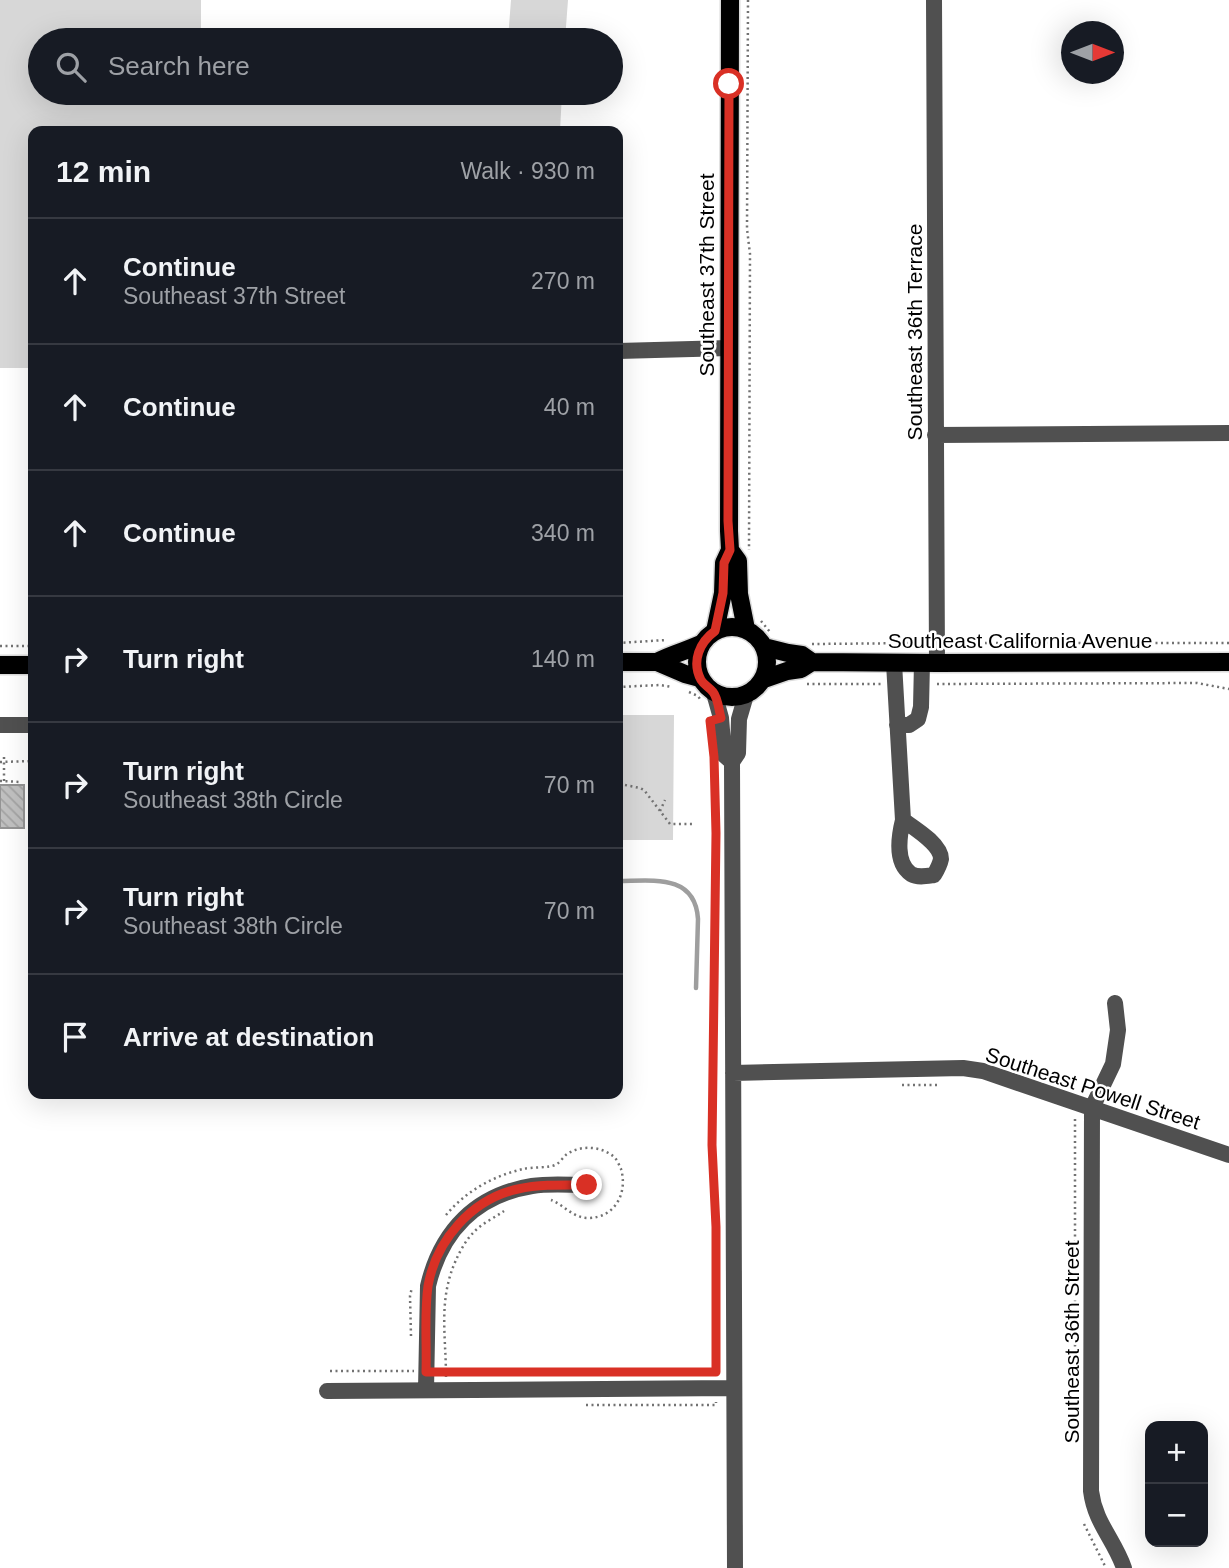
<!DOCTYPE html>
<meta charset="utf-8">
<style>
body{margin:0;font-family:Arial,sans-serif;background:#242831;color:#f1f3f6}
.controls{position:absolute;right:21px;bottom:21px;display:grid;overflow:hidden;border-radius:14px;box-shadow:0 7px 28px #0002}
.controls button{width:63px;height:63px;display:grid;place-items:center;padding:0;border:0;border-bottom:2px solid #363941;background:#171b24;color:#f1f3f6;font:35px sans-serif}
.compass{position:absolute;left:1061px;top:21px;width:63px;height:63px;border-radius:50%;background:#171b24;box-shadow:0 7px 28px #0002;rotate:90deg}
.stop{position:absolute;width:21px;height:21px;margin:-16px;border:5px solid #d93025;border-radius:50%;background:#fff}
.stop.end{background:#d93025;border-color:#fff;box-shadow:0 2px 7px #0008}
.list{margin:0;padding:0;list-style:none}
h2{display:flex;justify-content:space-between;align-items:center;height:91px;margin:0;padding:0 28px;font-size:30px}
h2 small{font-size:23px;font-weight:400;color:#9ea1a6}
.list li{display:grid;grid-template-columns:46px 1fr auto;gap:21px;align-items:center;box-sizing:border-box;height:126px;padding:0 28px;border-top:2px solid #363941}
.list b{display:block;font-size:26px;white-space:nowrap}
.list p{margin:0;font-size:23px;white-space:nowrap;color:#9ea1a6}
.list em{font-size:23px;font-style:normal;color:#9ea1a6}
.icon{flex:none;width:38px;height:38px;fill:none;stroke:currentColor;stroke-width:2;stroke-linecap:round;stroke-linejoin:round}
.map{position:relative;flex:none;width:1229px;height:1568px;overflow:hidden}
.search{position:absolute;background:#171b24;box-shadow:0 7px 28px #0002;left:28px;top:28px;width:595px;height:77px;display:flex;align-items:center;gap:18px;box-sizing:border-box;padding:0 24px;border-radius:38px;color:#9ea1a6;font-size:26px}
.panel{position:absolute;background:#171b24;box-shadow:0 7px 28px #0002;left:28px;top:126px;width:595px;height:973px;border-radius:14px}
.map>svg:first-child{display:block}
.green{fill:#d7d7d7}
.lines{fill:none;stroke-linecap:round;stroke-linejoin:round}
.stream{stroke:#9e9e9e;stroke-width:4.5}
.building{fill:url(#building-back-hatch);stroke:#949494;stroke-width:2}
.major-casing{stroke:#dbdbdb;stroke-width:21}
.path{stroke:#727272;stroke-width:2.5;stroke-dasharray:2 3.5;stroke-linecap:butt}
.minor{stroke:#505050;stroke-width:16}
.major{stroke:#000;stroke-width:18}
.route{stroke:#d93025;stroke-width:9}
.labels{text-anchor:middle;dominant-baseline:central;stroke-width:5;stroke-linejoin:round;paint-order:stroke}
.street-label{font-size:21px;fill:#000;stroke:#fff}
</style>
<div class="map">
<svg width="1229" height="1568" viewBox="0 0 1229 1568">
<defs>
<pattern id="building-back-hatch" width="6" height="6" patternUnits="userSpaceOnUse" patternTransform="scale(1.75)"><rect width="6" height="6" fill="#c0c0c0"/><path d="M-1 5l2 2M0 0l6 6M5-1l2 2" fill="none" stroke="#a3a3a3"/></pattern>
</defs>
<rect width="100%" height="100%" fill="#fff"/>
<!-- green -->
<path class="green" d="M0,0h201v31l307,8 3,-39h57l-3,40h-525v53h522l-2,38h-527v237h-33z
M618,715h56l-1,125h-55z"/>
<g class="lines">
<!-- stream -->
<path class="stream" d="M618,881c33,0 77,-8 80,38l-2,69"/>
</g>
<!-- building -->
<path class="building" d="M0,785h24v43h-24z"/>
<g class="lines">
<!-- major casing -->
<g class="major-casing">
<path id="major" d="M730,0l-1,531 1,19 8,11 1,33 7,35
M697 662a35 35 0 1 1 70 0a35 35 0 1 1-70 0Z
M715,631l8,-38 1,-30 6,-13
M764,647l24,6 14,2 10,7 125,1 292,-1
M618,662h39l28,12 15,4
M657,662c15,-8 29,-11 44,-18
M0,665h33
M764,679l23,-8 14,-2 11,-7"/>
</g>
<!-- path -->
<path class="path" d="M748,0l-1,229 3,25 -1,296
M761,621l9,11
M618,643l48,-3
M952,643h277
M812,644l109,-1
M0,646h33
M807,684h74
M937,684l260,-1 32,6
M618,687l42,-2 12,2
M689,692l9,4 2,3
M0,762l33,-1
M714,766l2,78 -4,301 4,82v145
M0,781l21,1
M4,781v-25
M625,785l15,3 4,2 26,34h23
M660,811l5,-11
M902,1085h35
M1075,1119v266
M446,1215c20,-24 47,-39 77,-46 9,-2 26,-1 32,-4 5,-2 8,-8 12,-11 14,-9 33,-8 46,2 4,3 6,9 8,13 7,24 -6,49 -33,49 -15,0 -24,-13 -37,-18
M411,1336l-1,-40 2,-9
M330,1371h84
M441,1372l107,-1 168,1v2
M446,1377c0,-42 -8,-77 10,-117 4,-9 10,-20 17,-27 8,-9 21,-15 31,-22
M586,1405h130v-3
M1084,1524l22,44"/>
<!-- minor -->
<path class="minor" d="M934,0l3,663
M618,351l111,-3
M935,435l294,-2
M894,663l9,157c-4,16 -8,43 8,54 7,4 16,2 23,1 3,-5 6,-11 7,-16 0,-15 -27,-31 -38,-39
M714,693l7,25 3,37 8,7
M0,725h33
M897,725h12l9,-6 3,-12 1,-44
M1115,1003l3,27 -5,34 -21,44 -1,383c4,32 23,48 33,77
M733,1073l230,-5 20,3 246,84
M426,1390l2,-104c13,-55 48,-91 104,-100 18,-3 37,-1 55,-1
M327,1391l407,-3
M735,1568l-3,-806 6,-9 1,-34 7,-24"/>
<!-- major -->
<use href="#major" class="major"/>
</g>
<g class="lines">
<!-- route -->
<path class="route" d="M587,1185c-23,0 -46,-1 -69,4 -46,10 -82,51 -90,97 -4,28 -1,58 -2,86h290v-145l-4,-82 4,-312 -2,-76 -4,-36 11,-3c-2,-7 -3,-20 -8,-26 -4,-5 -9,-7 -12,-12 -10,-19 -1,-38 14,-49l8,-38 1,-30 6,-13 -2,-29 1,-437"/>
</g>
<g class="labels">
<!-- street labels -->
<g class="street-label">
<text transform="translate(706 275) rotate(-90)">Southeast 37th Street</text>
<text transform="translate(914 332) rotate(-90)">Southeast 36th Terrace</text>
<text x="1020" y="640">Southeast California Avenue</text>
<text transform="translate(1093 1088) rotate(18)">Southeast Powell Street</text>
<text transform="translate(1071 1342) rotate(-90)">Southeast 36th Street</text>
</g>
</g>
</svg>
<div class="controls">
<button>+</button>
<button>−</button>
</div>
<svg class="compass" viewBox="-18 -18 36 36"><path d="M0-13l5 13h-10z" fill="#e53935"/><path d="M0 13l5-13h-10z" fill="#9ea1a6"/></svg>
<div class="stop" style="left:729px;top:84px"></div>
<div class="stop end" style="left:587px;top:1185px"></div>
<div class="search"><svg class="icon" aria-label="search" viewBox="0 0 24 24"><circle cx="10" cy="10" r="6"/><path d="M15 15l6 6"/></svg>Search here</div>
<section class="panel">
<h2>12 min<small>Walk · 930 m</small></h2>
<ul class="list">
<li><svg class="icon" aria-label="ahead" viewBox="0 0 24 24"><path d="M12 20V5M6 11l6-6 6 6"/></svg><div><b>Continue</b><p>Southeast 37th Street</p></div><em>270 m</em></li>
<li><svg class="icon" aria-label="ahead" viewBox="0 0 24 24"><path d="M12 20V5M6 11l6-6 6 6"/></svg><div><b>Continue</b></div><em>40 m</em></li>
<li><svg class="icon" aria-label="ahead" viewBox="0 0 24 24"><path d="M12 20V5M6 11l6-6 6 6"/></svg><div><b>Continue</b></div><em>340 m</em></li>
<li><svg class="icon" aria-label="right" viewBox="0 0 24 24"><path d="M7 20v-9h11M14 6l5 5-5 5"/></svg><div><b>Turn right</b></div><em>140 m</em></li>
<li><svg class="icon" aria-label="right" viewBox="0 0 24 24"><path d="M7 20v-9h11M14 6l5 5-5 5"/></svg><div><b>Turn right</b><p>Southeast 38th Circle</p></div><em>70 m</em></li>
<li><svg class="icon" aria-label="right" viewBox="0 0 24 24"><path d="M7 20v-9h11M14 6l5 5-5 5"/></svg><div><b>Turn right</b><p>Southeast 38th Circle</p></div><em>70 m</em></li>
<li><svg class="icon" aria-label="arrive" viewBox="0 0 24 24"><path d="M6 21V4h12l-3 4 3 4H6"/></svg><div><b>Arrive at destination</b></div></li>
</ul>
</section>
</div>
